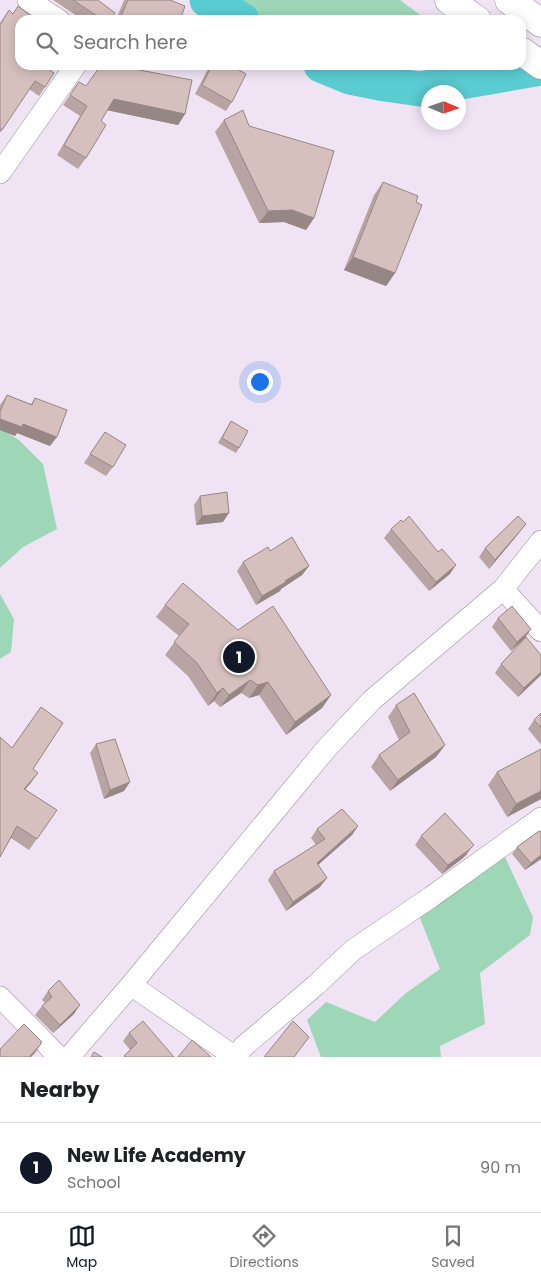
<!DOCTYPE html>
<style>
body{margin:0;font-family:Poppins,sans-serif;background:#f2f2f2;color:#202124}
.compass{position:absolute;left:421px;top:85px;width:45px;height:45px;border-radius:50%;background:#fff;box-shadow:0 2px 12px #0003;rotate:92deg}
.you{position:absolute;left:259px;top:381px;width:18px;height:18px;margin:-12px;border:4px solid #fff;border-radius:50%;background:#1a73e8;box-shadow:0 0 0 8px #1a73e833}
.badge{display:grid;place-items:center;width:32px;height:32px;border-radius:50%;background:#111827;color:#fff;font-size:16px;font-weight:700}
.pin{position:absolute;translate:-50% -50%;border:2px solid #fff;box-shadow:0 1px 5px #0006}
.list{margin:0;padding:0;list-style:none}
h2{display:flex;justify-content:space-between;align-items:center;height:65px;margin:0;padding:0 20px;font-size:21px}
h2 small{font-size:16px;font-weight:400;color:#757577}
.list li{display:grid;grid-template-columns:32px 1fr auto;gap:15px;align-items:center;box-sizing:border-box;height:90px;padding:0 20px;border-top:1px solid #e0e0e0}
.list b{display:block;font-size:19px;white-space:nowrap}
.list p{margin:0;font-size:16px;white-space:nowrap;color:#757577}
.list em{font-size:16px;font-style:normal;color:#757577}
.icon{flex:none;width:28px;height:28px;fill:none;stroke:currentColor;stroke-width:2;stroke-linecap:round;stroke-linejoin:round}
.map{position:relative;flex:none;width:541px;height:1057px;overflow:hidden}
.search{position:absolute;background:#fff;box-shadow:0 2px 12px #0003;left:15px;right:15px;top:15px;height:55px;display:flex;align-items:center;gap:12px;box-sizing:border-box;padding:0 18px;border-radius:15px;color:#757577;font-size:19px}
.sheet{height:155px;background:#fff}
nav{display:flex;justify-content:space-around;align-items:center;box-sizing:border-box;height:70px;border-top:1px solid #e0e0e0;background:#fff;font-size:14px;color:#757577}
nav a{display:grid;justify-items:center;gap:2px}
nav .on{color:#111827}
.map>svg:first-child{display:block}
.green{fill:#9dd7b8}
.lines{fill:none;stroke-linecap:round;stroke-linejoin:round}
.river{stroke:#5accd2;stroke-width:35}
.minor-casing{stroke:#998e9d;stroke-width:22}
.highway-casing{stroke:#998e9d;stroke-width:29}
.minor{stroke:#fff;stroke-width:21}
.highway{stroke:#fff;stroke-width:28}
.wall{fill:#b8a5a3}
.shaded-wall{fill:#968684}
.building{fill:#d6c0bd;stroke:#968684}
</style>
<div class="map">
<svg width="541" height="1057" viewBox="0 0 541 1057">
<rect width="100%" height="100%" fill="#f0e4f4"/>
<!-- green -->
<path class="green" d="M226,0h174l27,20h-167z
M394,65h54l-14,5z
M0,429l19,11 24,24 14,65 -34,18 -23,21z
M0,594l14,25 -3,33 -11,7z
M505,857l28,60 -3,18 -50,38 5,51 -45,22 1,11h-120l-14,-37 19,-18 49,20 31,-29 34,-24 -22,-56z"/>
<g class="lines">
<!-- river -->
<path class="river" d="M207,0l35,20
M321,65l29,12 35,7 35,5 121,-21"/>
<!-- minor casing -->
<g class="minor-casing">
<path id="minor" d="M28,0l31,20
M0,173l76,-108
M503,589l38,42
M131,985l104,72
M0,997l59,60
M69,1057l62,-72 195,-236 46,-49 131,-111 38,-48
M236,1057l7,-10 73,-62 37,-35 78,-53 110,-79"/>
</g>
<!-- highway casing -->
<g class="highway-casing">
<path id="highway" d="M449,0l28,20
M509,0l32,23
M521,51l20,14"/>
</g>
<!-- minor -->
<use href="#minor" class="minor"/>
<!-- highway -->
<use href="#highway" class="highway"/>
</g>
<!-- wall -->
<path class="wall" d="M53,0h45l12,20h-27z
M124,0h46l10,20h-64z
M9,10l36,57 3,16 -9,13 -10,-7 -29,44v-110z
M210,65h20l2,37 -6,9 -31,-17z
M129,68l56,46 -7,11 -71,-15 -6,11 -15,37 -8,11 -21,-14 23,-39 -17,-11 16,-23 7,4z
M224,120l25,6 65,92 -8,12 -22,-8 -25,1 -44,-91z
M383,182l12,91 -9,13 -42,-16 30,-75z
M7,395l24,9 4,-6 15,48 -33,-13 -2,3 -15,-6v-25z
M231,421l8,27 -3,5 -18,-10z
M105,432l8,35 -7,9 -22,-13z
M200,496l23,26 -27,3 -2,-20z
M391,529l59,45 -21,17 -45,-53z
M519,533l-30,36 -10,-12 6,-9z
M270,551l39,15 -7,9 -21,14 -1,2 -24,14 -19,-34 6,-9z
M165,605l73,25 93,65 -9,13 -36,27 -27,-40 -10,3 -8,-5 -21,14 -6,-6 -6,5 -20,-30 -23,-21 14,-19 -23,-19z
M498,618l28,20 15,37 -23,22 -23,-24 6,-9 23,-25 -13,12 -19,-24z
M396,705l49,40 -9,12 -46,34 -19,-24 8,-12 20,-15 -11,-23z
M41,707l22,16 -30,46 5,4 -13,16 32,21 -28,40 -18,-12 -11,19v-120l12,11z
M541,713v32l-13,-16 6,-9z
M96,744l28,47 -20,8 -14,-46z
M497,772l44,27 -34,18 -19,-32z
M358,826l-6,9 -34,30 2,22 -34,24 -18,-31 6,-9 42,-26 -5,-7 6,-9z
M541,832v27l-16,11 -13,-16 5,-7z
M421,836l47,18 -5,4 -21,16 -27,-29z
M48,991l26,23 -21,19 -18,-18 7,-9 3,-3 -3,-3z
M129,1033l45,24h-50l6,-7 -7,-9z"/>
<!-- shaded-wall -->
<path class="shaded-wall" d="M121,16l9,4h-11z
M114,99l71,15 -7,11 -72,-15z
M292,210l22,8 -8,12 -22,-8 -25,1 9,-12z
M353,257l42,16 -9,13 -42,-16z
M0,419l23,5 34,13 -7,9 -33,-13 -2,3 -15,-6z
M229,513l-6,9 -27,3 6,-9z
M526,524l-7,9 -30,36 6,-9z
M456,565l-6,9 -21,17 7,-9z
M309,566l-7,9 -21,14 -1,2 -24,14 6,-9z
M531,629l-6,9 -14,13 6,-9z
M541,672v3l-23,22 6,-9z
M250,680l-9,13 -21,14 9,-12z
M268,682l-9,13 -10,3 9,-13z
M223,688l-9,13 -6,5 9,-13z
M331,695l-9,13 -36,27 9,-13z
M445,745l-9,12 -46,34 8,-11z
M38,773l-8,11 -14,16 8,-11z
M130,782l-6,9 -20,8 6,-9z
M541,791v8l-34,18 9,-13z
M358,826l-6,9 -42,37 7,-9z
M474,845l-11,13 -21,16 6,-9z
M541,855v4l-16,11 6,-7z
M327,878l-7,9 -34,24 7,-9z
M80,1005l-6,9 -21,19 7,-8z
M41,1044l-6,9 -4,4h-2z"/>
<!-- building -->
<path class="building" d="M73,0h25l17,13 -5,7h-7z
M128,0h42l15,6 -5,14h-50l-9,-4z
M18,6l18,14h-16v45h26l-1,2 9,6 -9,14 -10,-6 -33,49 -2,-1v-104l9,-15 4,4z
M101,65h27l1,3 63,12 -7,34 -71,-15 -13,22 5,4 -20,33 -22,-13 23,-39 -17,-11 9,-13 7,4z
M212,65h18l16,9 -14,28 -30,-17z
M243,110l6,16 85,25 -20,67 -22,-8 -24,1 -44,-91z
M383,182l35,14 -2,6 6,3 -27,68 -42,-16z
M7,395l25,10 3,-7 32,12 -10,27 -34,-13 -1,3 -22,-8v-7z
M231,421l17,10 -9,17 -17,-10z
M105,432l21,13 -13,22 -23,-13z
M227,492l2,21 -27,3 -2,-20z
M409,516l29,36 4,-3 14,16 -20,17 -45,-53 10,-9 2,2z
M518,516l8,8 -31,36 -10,-12z
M292,537l17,29 -24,15 1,1 -24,14 -19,-34 25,-15 2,4z
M183,583l55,47 35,-24 58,89 -36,27 -27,-40 -10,3 -8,-5 -21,15 -6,-7 -6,5 -20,-30 -23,-21 15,-18 -24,-19z
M512,606l19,23 -14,13 -19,-24z
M526,637l15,18v17l-17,16 -23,-24z
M414,693l31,52 -47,35 -19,-25 31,-23 -14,-27z
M41,707l22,16 -30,46 5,4 -14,16 33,21 -20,29 -20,-13 -17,31v-120l12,11z
M541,713v15l-7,-8z
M115,739l15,43 -20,8 -14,-46z
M541,749v42l-25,13 -19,-32z
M342,809l16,17 -41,37 10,15 -34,24 -19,-31 51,-32 -8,-10z
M445,813l29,32 -4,4 -22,16 -27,-29z
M539,831l2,1v23l-10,8 -14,-16z
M59,980l21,25 -20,20 -18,-19 10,-9 -4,-6z
M143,1021l31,36h-49l-1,-1 13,-13 -8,-10z
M293,1021l16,16 -15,20h-30z
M24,1024l18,18 -2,1 1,1 -12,13h-29v-8z
M192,1040l19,17h-33z
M94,1052l8,5h-11z"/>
</svg>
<svg class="compass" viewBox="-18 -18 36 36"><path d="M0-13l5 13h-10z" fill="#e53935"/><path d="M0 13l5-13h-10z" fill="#757577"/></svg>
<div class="you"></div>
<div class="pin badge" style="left:239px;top:657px">1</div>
<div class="search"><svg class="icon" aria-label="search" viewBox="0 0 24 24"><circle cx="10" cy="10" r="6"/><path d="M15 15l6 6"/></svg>Search here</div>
</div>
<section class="sheet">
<h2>Nearby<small></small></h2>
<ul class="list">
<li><span class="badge">1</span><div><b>New Life Academy</b><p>School</p></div><em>90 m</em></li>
</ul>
</section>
<nav>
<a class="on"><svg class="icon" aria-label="map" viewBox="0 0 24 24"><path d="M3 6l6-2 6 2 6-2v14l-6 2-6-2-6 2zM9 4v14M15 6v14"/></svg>Map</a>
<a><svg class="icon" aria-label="directions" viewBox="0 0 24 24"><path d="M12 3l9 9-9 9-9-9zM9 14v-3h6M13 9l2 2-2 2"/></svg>Directions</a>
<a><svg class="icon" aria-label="saved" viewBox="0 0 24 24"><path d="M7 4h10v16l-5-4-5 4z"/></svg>Saved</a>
</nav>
